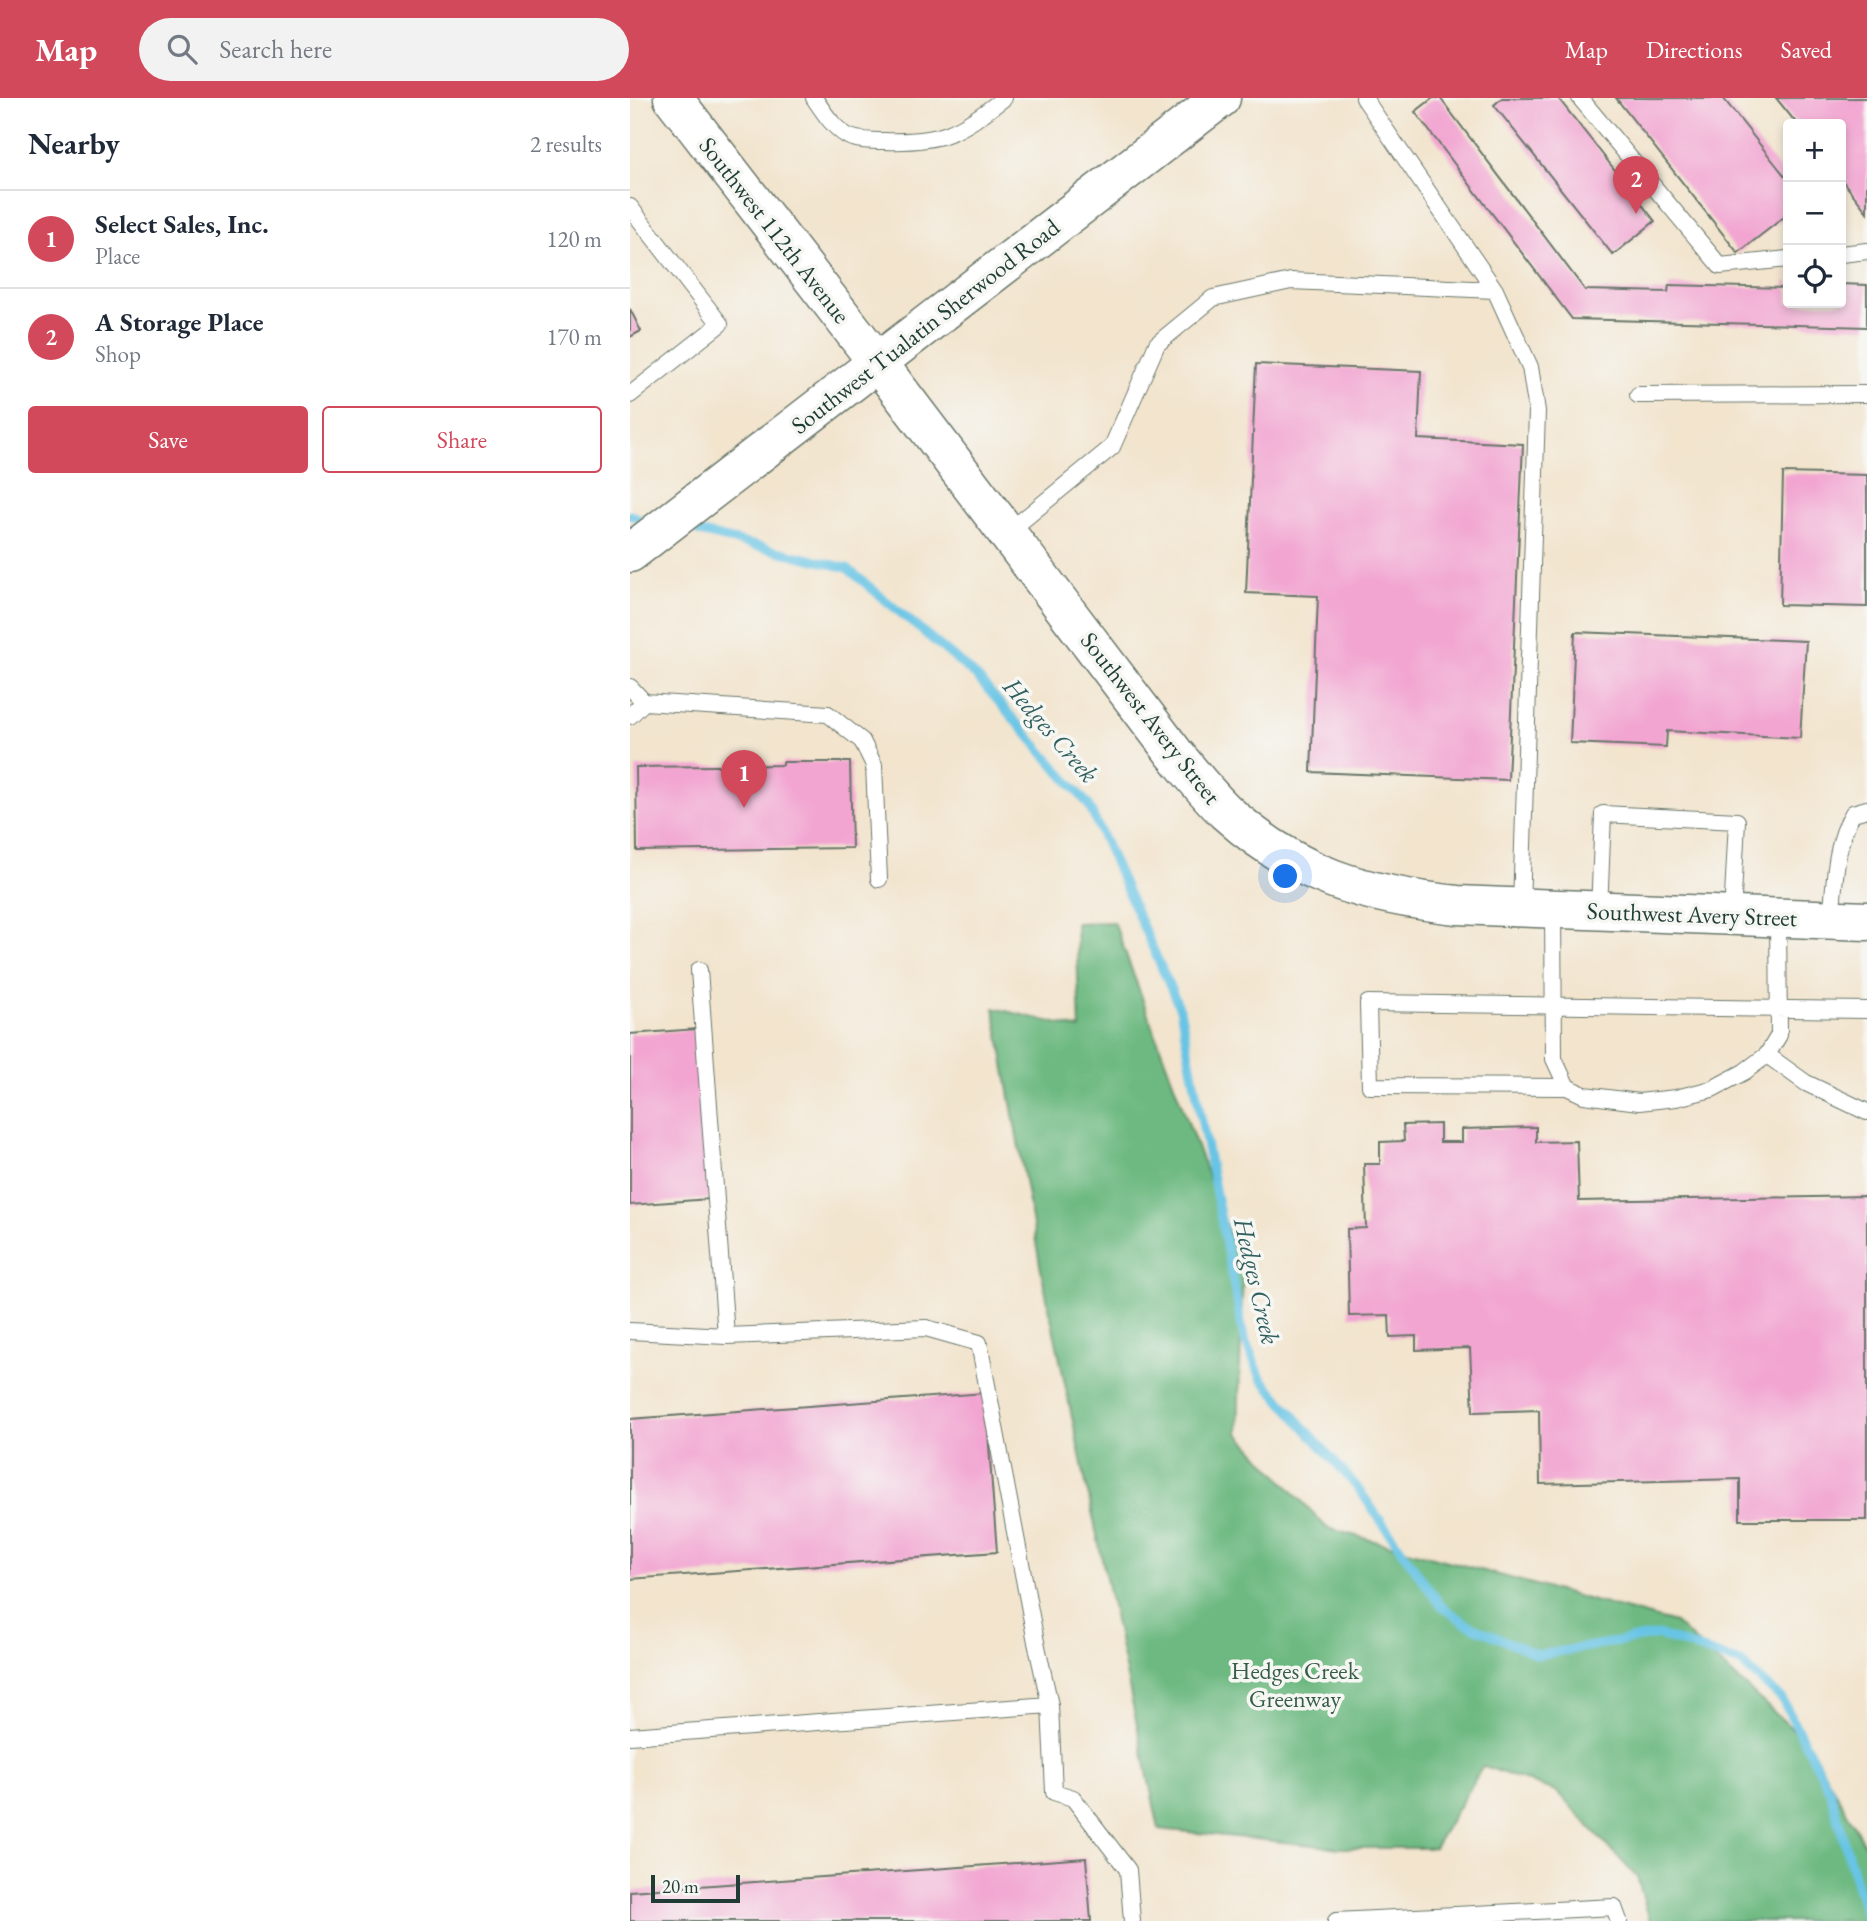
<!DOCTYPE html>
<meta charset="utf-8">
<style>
body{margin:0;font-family:"EB Garamond",serif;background:#f2f2f3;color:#1f2937}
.controls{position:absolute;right:21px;top:21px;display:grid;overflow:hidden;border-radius:7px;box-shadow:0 4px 10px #0003}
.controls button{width:63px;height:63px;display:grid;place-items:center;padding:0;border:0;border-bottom:2px solid #e0e1e3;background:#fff;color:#1f2937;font:35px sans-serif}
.scale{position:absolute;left:21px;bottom:18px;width:89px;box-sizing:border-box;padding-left:7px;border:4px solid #1f3d34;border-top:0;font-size:19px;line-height:24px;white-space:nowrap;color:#1f3d34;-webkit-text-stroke:5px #f6f6f2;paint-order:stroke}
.you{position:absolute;left:656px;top:779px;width:24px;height:24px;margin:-18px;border:5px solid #fff;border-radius:50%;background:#1a73e8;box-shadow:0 0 0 10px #1a73e833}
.badge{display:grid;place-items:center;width:46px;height:46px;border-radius:50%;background:#d1495b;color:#fff;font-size:23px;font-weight:700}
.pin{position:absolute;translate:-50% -58px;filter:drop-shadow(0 2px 4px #0008)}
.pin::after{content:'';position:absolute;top:37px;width:24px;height:21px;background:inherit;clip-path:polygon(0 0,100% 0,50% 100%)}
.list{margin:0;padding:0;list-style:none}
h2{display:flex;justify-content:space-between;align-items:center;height:91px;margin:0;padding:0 28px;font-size:30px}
h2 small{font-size:23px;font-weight:400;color:#747a83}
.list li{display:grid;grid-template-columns:46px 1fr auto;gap:21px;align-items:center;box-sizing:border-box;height:98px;padding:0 28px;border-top:2px solid #e0e1e3}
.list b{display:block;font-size:26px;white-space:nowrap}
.list p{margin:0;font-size:23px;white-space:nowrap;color:#747a83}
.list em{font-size:23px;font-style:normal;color:#747a83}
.actions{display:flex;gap:14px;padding:21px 28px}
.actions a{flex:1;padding:16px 0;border:2px solid #d1495b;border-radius:7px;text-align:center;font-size:24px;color:#d1495b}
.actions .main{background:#d1495b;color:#fff}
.icon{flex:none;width:38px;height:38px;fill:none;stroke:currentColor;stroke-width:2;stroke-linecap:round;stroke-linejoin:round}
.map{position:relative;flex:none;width:1237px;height:1823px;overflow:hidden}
header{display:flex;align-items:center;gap:42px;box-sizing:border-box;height:98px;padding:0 35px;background:#d1495b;color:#fff}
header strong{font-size:33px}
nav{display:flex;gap:38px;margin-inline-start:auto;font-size:24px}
.search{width:490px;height:63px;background:#f2f2f3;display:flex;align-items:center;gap:18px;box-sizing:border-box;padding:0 24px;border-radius:38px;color:#747a83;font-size:26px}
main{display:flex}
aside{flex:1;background:#fff}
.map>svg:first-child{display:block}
.forest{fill:#6db981;stroke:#467b5a;stroke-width:2}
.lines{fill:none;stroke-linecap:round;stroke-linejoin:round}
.stream{stroke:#67c4e5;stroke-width:9}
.building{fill:#f2a5d1}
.service-casing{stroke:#69776a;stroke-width:18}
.tertiary-casing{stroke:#69776a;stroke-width:41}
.secondary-casing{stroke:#69776a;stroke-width:41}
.trunk-casing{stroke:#69776a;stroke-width:41}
.service{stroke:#fff;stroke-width:16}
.tertiary{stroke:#fff;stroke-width:38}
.secondary{stroke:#fff;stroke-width:38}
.trunk{stroke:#fff;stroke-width:38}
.labels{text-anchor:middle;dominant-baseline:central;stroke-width:7;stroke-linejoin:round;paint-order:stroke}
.street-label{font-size:24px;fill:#1f3d34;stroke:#f6f6f2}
.park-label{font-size:24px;fill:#345c48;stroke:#f6f6f2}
.water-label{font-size:26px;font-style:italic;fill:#315f60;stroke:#f6f6f2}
</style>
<header>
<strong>Map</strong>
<div class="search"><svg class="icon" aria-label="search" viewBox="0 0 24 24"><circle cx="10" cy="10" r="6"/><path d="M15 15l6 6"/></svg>Search here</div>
<nav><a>Map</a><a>Directions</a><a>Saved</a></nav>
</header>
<main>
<aside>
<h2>Nearby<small>2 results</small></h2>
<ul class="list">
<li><span class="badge">1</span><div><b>Select Sales, Inc.</b><p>Place</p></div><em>120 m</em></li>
<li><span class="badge">2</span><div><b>A Storage Place</b><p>Shop</p></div><em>170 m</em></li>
</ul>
<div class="actions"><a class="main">Save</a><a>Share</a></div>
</aside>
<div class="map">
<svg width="1237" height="1823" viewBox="0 0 1237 1823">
<rect width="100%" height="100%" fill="#f6f6f2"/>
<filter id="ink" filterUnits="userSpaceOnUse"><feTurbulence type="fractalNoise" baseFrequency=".0143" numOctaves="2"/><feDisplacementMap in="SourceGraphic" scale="14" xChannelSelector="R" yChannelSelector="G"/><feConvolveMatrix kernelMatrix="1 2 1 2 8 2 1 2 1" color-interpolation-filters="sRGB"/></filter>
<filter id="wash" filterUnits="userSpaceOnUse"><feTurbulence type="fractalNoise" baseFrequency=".00686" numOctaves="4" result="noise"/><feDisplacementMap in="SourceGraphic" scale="28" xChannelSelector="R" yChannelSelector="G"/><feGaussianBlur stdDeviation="1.57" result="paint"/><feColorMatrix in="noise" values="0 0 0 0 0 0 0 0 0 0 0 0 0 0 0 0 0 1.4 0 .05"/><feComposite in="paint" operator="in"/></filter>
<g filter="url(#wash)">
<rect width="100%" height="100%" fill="#f2e4cd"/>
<!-- forest -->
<path class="forest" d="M484,824l129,349 -5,162 89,95 348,95 133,120 59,106v72h-217l-13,-44 -81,-86 -73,-25 -49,82h-94l-181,-19 -118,-559 -47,-262 86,21 -4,-106z"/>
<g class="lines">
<!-- stream -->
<path class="stream" d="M0,417l7,2
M69,434l148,36 129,108 112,128 92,205 64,329 17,40 96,109 84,119 26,18 71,31 120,-20 83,28 41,36 48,92 37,130"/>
</g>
<g id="blocks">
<!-- building -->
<path class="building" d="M803,0h7l145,192 83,2 1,-7 116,3v-6h3v21h53v-19l26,1v42l-295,-8 -157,-207z
M872,0h56l97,123 -42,34 -119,-150z
M986,0h107l65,82v34l-50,39z
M1146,0h91v114l-26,-33v-55h-44z
M0,211l11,22 -11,6z
M626,266l165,7 -3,68 105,5 -15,336 -197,-8 7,-176 -72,-3z
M1153,375l84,2v132l-87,-2z
M945,534l231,9 -6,97 -133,-7 -1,16 -96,-4z
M153,664h67l2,86 -215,3 -1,-84 147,-2z
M67,931l12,170 -79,6v-171z
M810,1026v18h22v-13l74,-2v15l41,-1 2,60 288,-5v324h-127v-41l-200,5 -1,-74 -66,2 -3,-64 -54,2v-14l-26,1 -1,-22 -40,1 -2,-87 19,-1 -2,-64h16v-22l24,-1 -1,-16z
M355,1295l12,159 -367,27v-160z
M456,1760l5,63h-461v-30z"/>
</g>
</g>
<g filter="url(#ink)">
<use href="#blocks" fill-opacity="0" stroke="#69776a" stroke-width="2"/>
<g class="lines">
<!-- service casing -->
<g class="service-casing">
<path id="service" d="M184,0c9,13 18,28 32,37 9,6 27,6 38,6 58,2 75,-8 120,-43
M734,0l131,192
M950,0l140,168 68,-7
M0,109l90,117 -90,71
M1211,156l26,-3
M1008,297l229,-1
M377,435l105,-86 45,-103 56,-46 78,-17 204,9 35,77 7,44 -16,496
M0,589l14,15 -14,14
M14,604l184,12 34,27 12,24 5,114
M923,811l1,150 13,28 17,8 55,7 37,-4 36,-9 32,-17 23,-17 12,-20 -1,-118
M969,813l4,-97 134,7 -5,95
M1201,821c4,-35 3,-74 22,-106l14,-4
M69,872l27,366
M1137,957l39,28 61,29
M937,989l-197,-1 -2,-83 499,7
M0,1233l96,5 200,-8 53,15 57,299 14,63 4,87 19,6 55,72 4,51
M0,1638l420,-31
M706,1823l278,-14 5,14"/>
</g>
<!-- tertiary casing -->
<g class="tertiary-casing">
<path id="tertiary" d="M43,0l205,265"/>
</g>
<!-- secondary casing -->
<g class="secondary-casing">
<path id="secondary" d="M248,265l296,390c17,20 34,42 53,60 70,63 138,82 230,92l410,16"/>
</g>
<!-- trunk casing -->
<g class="trunk-casing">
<path id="trunk" d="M0,455l591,-455"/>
</g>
<!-- service -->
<use href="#service" class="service"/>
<!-- tertiary -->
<use href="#tertiary" class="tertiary"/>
<!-- secondary -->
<use href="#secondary" class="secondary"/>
<!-- trunk -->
<use href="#trunk" class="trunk"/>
</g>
</g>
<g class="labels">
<!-- street labels -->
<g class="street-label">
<text transform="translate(145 132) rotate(52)">Southwest 112th Avenue</text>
<text transform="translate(295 228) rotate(-38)">Southwest Tualatin Sherwood Road</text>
<text transform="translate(521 620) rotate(52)">Southwest Avery Street</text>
<text transform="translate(1062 816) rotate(2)">Southwest Avery Street</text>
</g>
<!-- park labels -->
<g class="park-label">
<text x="665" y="1572">Hedges Creek<tspan x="665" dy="28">Greenway</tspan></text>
</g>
<!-- water labels -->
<g class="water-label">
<text transform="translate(421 632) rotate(49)">Hedges Creek</text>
<text transform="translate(627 1183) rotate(77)">Hedges Creek</text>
</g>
</g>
</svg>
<div class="controls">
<button>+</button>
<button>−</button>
<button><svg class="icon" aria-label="locate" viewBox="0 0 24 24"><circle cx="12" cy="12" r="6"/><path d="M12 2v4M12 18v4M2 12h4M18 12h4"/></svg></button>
</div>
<div class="scale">20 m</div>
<div class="you"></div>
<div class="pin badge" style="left:114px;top:710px">1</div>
<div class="pin badge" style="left:1006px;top:116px">2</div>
</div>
</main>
